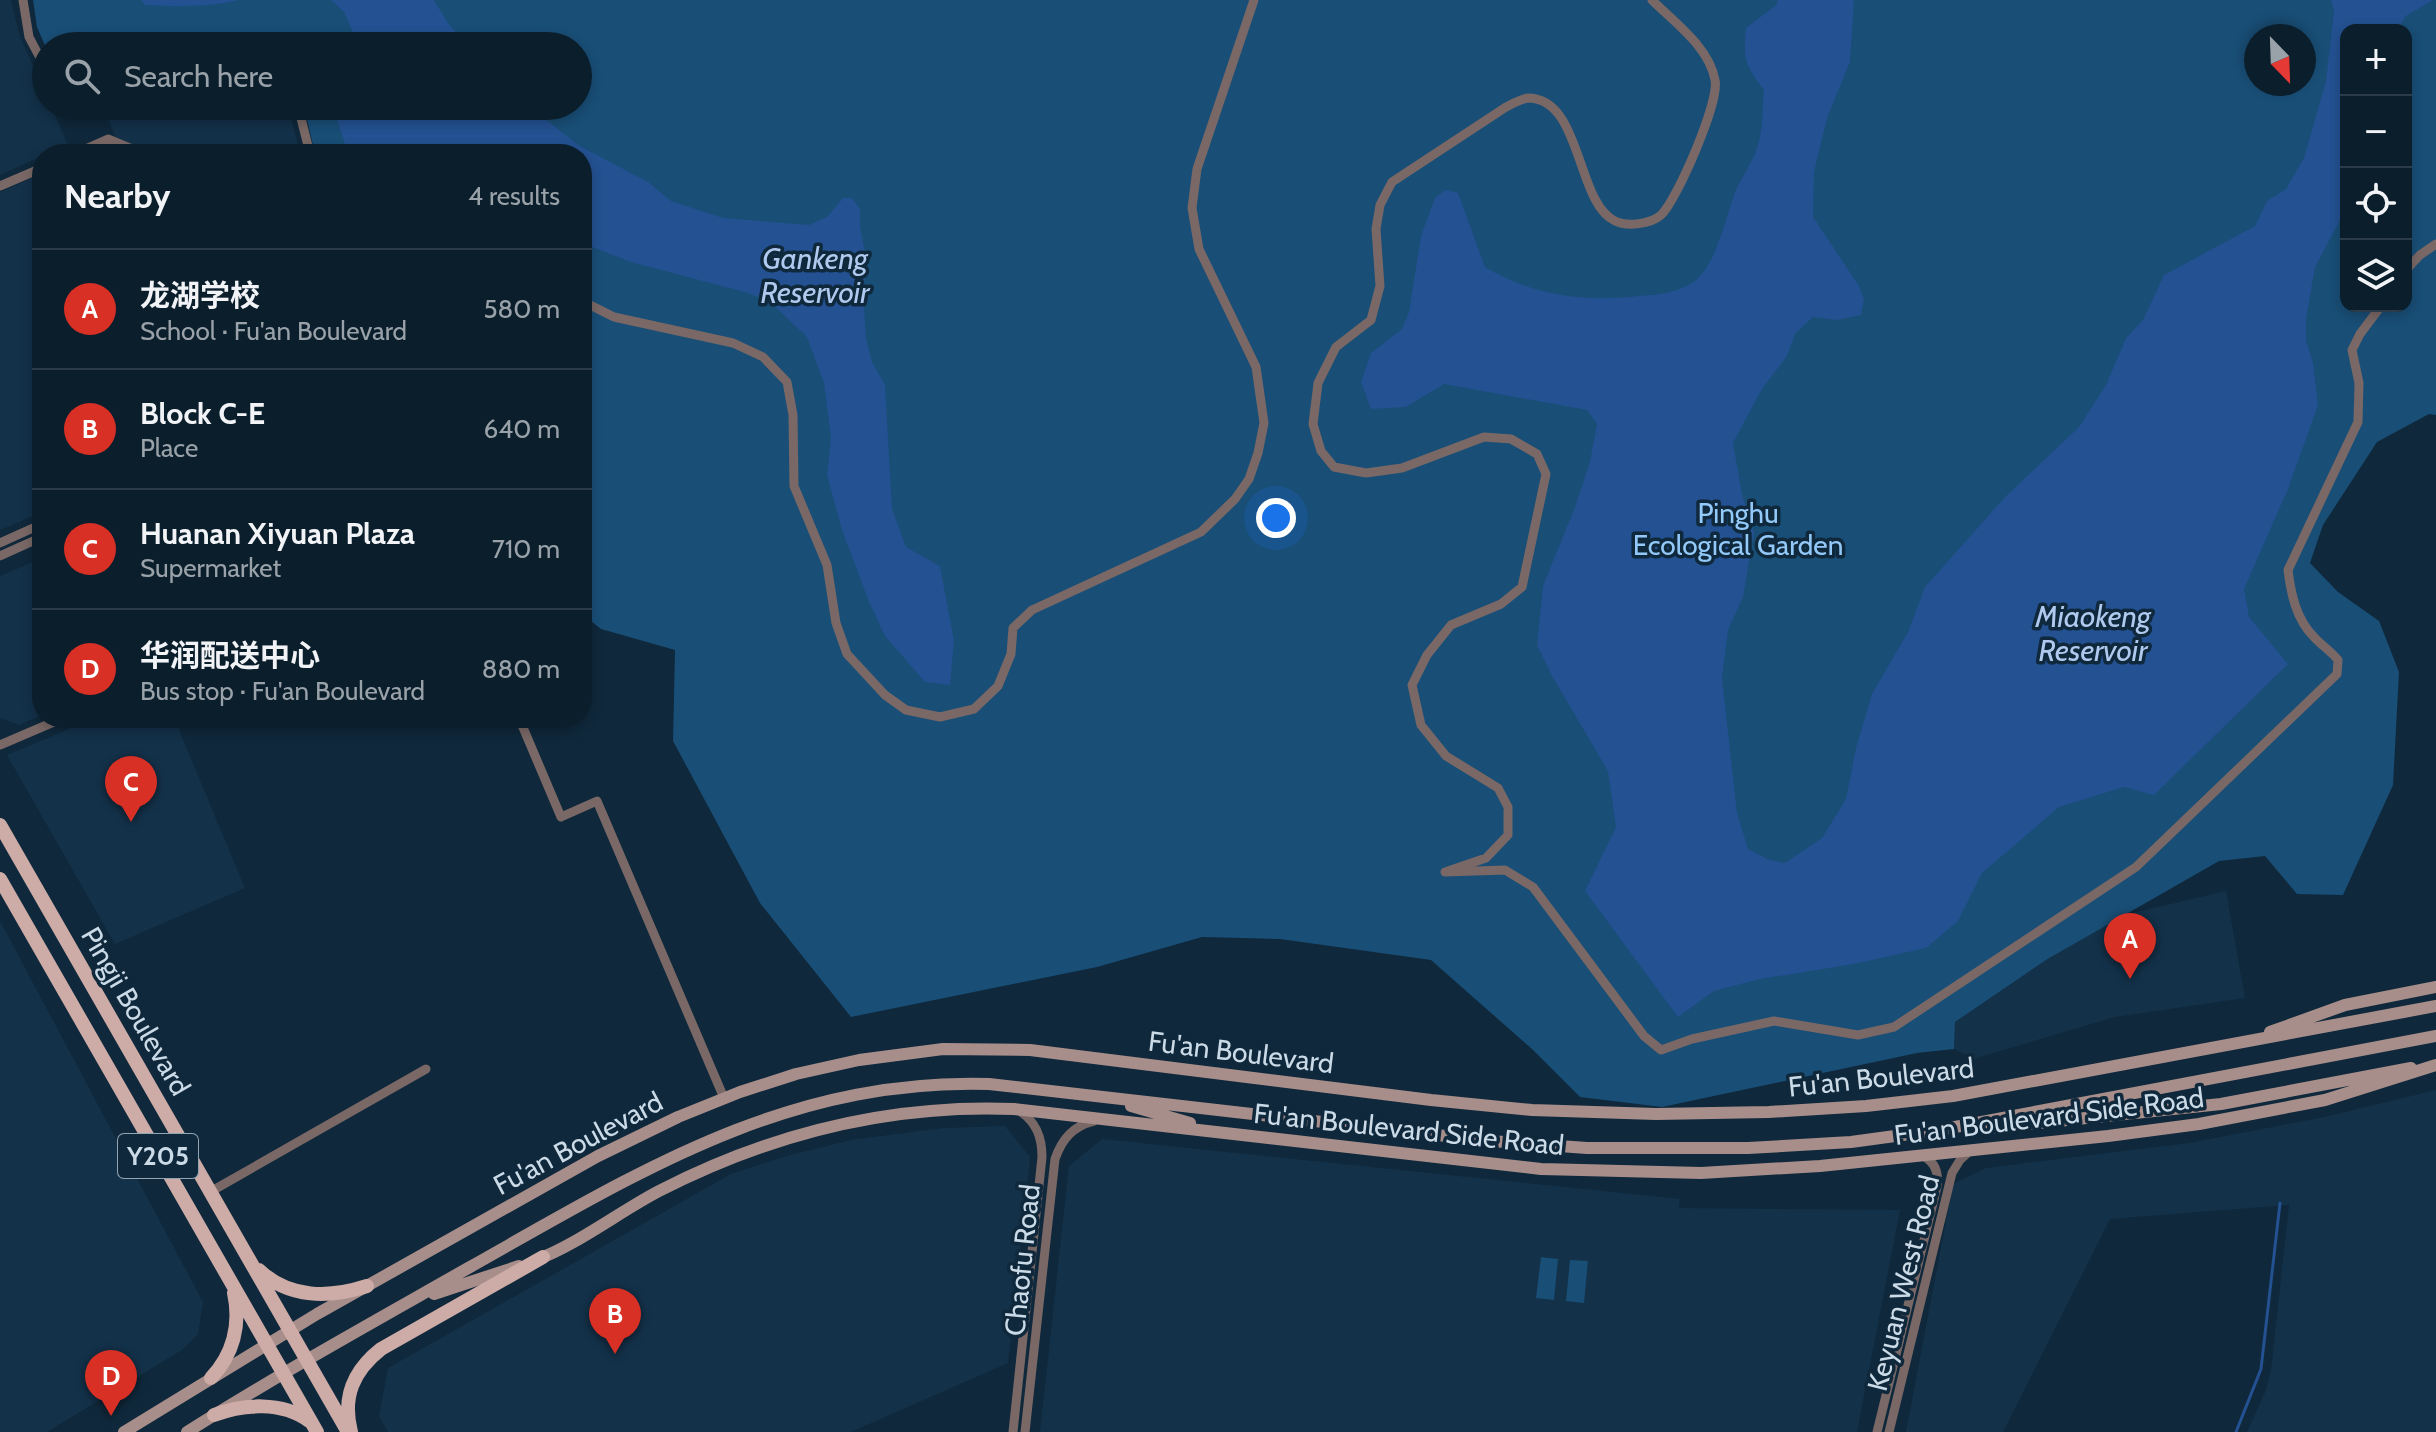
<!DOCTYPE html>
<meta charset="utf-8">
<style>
body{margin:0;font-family:Cabin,"Noto Sans SC",sans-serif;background:#142734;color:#f1f3f6}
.controls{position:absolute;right:24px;top:24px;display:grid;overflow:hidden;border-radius:16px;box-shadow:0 4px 12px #0003}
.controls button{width:72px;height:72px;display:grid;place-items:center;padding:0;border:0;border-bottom:2px solid #2b3c48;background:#0b1e2c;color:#f1f3f6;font:40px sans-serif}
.compass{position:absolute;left:2244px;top:24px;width:72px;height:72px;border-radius:50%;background:#0b1e2c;box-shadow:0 4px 12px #0003;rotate:157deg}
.you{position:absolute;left:1276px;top:518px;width:28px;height:28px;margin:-20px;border:6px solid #fff;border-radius:50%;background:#1a73e8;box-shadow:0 0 0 12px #1a73e833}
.badge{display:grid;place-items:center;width:52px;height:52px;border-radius:50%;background:#d93025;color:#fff;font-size:26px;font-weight:700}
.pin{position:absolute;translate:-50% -66px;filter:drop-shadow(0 2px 4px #0008)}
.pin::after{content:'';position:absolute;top:42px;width:28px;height:24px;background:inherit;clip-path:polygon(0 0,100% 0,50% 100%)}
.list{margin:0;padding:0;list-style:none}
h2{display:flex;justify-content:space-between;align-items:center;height:104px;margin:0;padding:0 32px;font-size:34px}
h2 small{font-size:26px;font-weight:400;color:#9aa2a9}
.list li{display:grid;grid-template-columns:52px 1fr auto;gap:24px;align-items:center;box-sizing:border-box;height:120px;padding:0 32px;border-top:2px solid #2b3c48}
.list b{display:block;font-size:30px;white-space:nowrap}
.list p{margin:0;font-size:26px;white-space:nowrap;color:#9aa2a9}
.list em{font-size:26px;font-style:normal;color:#9aa2a9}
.icon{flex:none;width:44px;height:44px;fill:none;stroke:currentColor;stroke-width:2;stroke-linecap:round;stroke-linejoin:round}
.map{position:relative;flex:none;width:2436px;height:1432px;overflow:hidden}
.search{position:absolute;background:#0b1e2c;box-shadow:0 4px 12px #0003;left:32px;top:32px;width:560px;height:88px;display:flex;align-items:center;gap:20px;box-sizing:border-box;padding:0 28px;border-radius:44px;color:#9aa2a9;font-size:30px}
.panel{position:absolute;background:#0b1e2c;box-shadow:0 4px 12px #0003;left:32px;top:144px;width:560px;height:584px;border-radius:32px}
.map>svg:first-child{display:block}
.built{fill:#133149}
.green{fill:#194e76;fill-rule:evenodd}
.water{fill:#235191}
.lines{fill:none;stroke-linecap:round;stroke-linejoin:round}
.stream{stroke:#235191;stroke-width:3}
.street{stroke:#796866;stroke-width:9}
.secondary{stroke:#a88e8a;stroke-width:12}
.primary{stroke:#cdaba6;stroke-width:14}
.labels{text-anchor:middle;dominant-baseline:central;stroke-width:7;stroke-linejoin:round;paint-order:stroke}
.shield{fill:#0f283b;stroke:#93a5b3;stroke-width:2}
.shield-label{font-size:26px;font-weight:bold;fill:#cbdae7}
.park-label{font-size:28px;fill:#93c9f9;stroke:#0f283b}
.street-label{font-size:28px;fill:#cbdae7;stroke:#0f283b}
.water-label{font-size:30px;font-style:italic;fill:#b0caef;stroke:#0f283b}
</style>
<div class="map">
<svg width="2436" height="1432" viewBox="0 0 2436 1432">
<rect width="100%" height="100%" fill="#0f283b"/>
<!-- built -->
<path class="built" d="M0,0h11l8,34 27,62v10h5l17,39 -26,9v2l-42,19z
M113,106h175l12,48h-213l30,-13 -13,-33z
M42,174v338l-42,18v-338z
M42,558v157l-23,10 -19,-7v-142z
M95,718h79l71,170 -130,56 -108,-189z
M2226,891l19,107 -130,19 -142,42 -19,-10 1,-27 91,-62 78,-45z
M0,921l203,381 -5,32 -16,16 -135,82h-47z
M2436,1090v342h-189l19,-42 5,-20 18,-165 -179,14 -107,213h-97l47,-248 33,-16 203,-25 135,-26z
M1005,1126l25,31 -22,206 -157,69h-463l-9,-16 9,-48 343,-194 59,-19 61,-15 92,-12z
M1102,1139l578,60 -1,9 221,2 -43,222h-817l29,-266z"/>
<!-- green -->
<path class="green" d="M33,0h2403v415l-7,-1 -52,28 -54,83 -13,38 28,29 41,29 20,51 -6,113 -50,110 -46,-1 -32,-38 -46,5 -173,99 -91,62 -1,27 -37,4 -255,54 -82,-10 -47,-47 -102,-90 -151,-21 -78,-2 -105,30 -246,50 -91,-114 -87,-162 2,-91 -74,-21 -19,-15v-460h-267l-11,-48h274v-60h-316l-4,-2 -12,2 -200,2 -9,-21zM2346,30h60v276h-60zM2256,36h48v48h-48z
M1541,1257l17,2 -4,41 -18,-2z
M1570,1260l18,1 -4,42 -18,-2z"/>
<!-- water -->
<path class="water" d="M141,0h99c-32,7 -63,7 -95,5z
M331,0h103l14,23 20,23h-109l-15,-34z
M1778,0h76l-4,62 -23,56 -13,54 -1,45 46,69 5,14 -3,15 -24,5 -24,-3 -18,17 -8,22 -25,33 -29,54 9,51 12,39 -11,64 -15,33 -6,48 15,135 11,36 19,10 18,4 37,-25 24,-39 10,-51 16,-54 36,-62 17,-45 80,-90 74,-70 27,-42 20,-47 17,-18 21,-45 91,-49 12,-25 19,-12 18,-31 22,-77 8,-70 -3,-11h102l-27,16 -9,14h-51v179l-31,58 -9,52v21l7,23 5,42 -30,84 -44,100 5,28 39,47 -134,131 -30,-8 -65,20 -77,66 -24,48 -32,27 -72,16 -94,15 -46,12 -36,26 -93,-126 31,-64 -8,-56 -56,-95 -15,-31 6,-59 32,-79 15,-45 7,-38 -10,-14 -143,-26 -38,23 -35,2 -10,-27 10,-29 31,-24 7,-17 12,-76 14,-38 10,-8 13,3 27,74c50,29 97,35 154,29 18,-1 37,-3 53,-13 24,-15 34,-68 44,-93 7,-15 17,-29 22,-45 5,-16 4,-37 6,-55 -19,-26 -21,-29 -18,-62l30,-23z
M333,106h196l49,39 70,37 23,19 52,17 86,7 18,-8 16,-19h9l8,11v17l7,38 -4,27 3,47 6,24 13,23 7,124 14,38 34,19 14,75 -4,44 -25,-3 -40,-46 -16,-34 -27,-72 -15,-55 4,-37 -7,-55 -17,-46 -37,-35 -22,-9 -117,-31 -49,-19v-89h-234z"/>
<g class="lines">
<!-- stream -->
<path class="stream" d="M2236,1432l25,-63 19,-166"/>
<!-- street -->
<path class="street" d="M23,0l6,37 17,32
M1652,0c23,23 57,47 63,80 5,21 -38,120 -54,135 -10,9 -34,12 -46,6 -39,-18 -33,-123 -87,-123 -7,1 -16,6 -22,9l-114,75 -12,23 -4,24 4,57 -9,34 -35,27 -18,36 -5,41 8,27 13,16 32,6 36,-5 82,-31 27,2 26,15 9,20 -24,113 -21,17 -50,21 -24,30 -15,30 9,40 25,31 52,32 10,19v28l-22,23 -41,14 60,-2 28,17 111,149 17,14 31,-11 82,-18 84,14 36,-8 242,-160 201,-193 1,-14c-7,-9 -16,-14 -24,-23 -18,-18 -23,-43 -26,-67l70,-148 1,-39 -7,-33 8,-16 21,-28
M298,106l12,48
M74,154l34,-15 36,15
M0,186l42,-18
M2406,270l14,-15 16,-11
M582,301l32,16 119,26 30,14 24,25 6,33 1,71 33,79 9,58 11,31 38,41 21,15 34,7 34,-8 24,-23 13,-32 2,-26 19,-18 169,-78 34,-33 14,-20 9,-26 6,-30 -8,-56 -57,-118 -7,-41 5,-39 57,-169
M0,543l42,-19
M0,556l42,-19
M519,718l42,99 36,-16 127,297
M0,745l63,-27
M210,1192l216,-123
M1013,1432l29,-275c0,-19 -5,-34 -21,-45
M1025,1432l30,-273c7,-20 18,-33 39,-38
M1877,1432l60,-245c2,-14 -2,-26 -16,-32
M1889,1432l63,-259 8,-13 11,-10"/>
<!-- secondary -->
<path class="secondary" d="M2270,1032l75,-27 91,-18
M1131,1106l59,17
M1990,1128l231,-24 190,-36
M536,1260c42,-16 83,-48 123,-69 111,-57 230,-87 355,-82l527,60 160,4 119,-7 288,-30 91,-12 126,-24 111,-35
M434,1294l85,-28
M124,1432l193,-118 281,-158 80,-39 62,-25 56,-18 63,-14 84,-11 87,1 401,50 101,10 124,4 113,-2 97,-6 87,-10 483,-90
M187,1432c92,-58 188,-111 283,-165 169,-95 317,-189 519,-183l501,57 97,7h161l103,-6 88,-12 497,-94"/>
<!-- primary -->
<path class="primary" d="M0,825l348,607
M0,879l317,553
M259,1270c30,29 71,28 108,16
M211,1378c22,-23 30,-53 23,-85
M214,1415c29,-11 68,-14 95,6
M351,1432c-9,-35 2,-61 30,-83l162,-92"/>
</g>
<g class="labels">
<!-- shield labels -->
<rect class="shield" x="118" y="1134" width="80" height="44" rx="6"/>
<g class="shield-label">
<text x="158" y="1156">Y205</text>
</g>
<!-- park labels -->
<g class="park-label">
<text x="1738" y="513">Pinghu<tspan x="1738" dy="32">Ecological Garden</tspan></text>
</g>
<!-- street labels -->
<g class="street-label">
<text transform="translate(136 1011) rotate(60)">Pingji Boulevard</text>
<text transform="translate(1241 1052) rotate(7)">Fu'an Boulevard</text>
<text transform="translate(1881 1077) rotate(-6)">Fu'an Boulevard</text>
<text transform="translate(2049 1116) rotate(-7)">Fu'an Boulevard Side Road</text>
<text transform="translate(1409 1129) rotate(6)">Fu'an Boulevard Side Road</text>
<text transform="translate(578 1143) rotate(-28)">Fu'an Boulevard</text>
<text transform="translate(1022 1260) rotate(-84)">Chaofu Road</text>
<text transform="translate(1903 1283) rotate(-76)">Keyuan West Road</text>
</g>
<!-- water labels -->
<g class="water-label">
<text x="815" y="258">Gankeng<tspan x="815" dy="34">Reservoir</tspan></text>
<text x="2093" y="616">Miaokeng<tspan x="2093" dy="34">Reservoir</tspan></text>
</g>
</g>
</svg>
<div class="controls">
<button>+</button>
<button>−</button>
<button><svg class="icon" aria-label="locate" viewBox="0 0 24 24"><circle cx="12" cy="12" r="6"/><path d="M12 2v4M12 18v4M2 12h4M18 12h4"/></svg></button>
<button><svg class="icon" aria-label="layers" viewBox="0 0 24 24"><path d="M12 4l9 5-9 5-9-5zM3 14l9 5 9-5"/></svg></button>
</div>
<svg class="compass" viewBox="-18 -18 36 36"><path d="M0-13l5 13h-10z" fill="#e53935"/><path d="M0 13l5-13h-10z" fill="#9aa2a9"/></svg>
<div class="you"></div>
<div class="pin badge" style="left:2130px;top:979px">A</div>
<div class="pin badge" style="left:615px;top:1354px">B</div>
<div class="pin badge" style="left:131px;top:822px">C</div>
<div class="pin badge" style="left:111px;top:1416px">D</div>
<div class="search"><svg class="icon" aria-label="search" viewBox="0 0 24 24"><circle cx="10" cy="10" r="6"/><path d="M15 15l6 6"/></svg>Search here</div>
<section class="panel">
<h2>Nearby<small>4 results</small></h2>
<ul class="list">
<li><span class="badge">A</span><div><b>龙湖学校</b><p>School · Fu'an Boulevard</p></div><em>580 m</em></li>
<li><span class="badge">B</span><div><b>Block C-E</b><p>Place</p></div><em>640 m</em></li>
<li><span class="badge">C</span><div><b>Huanan Xiyuan Plaza</b><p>Supermarket</p></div><em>710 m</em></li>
<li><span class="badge">D</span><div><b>华润配送中心</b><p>Bus stop · Fu'an Boulevard</p></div><em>880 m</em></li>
</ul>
</section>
</div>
